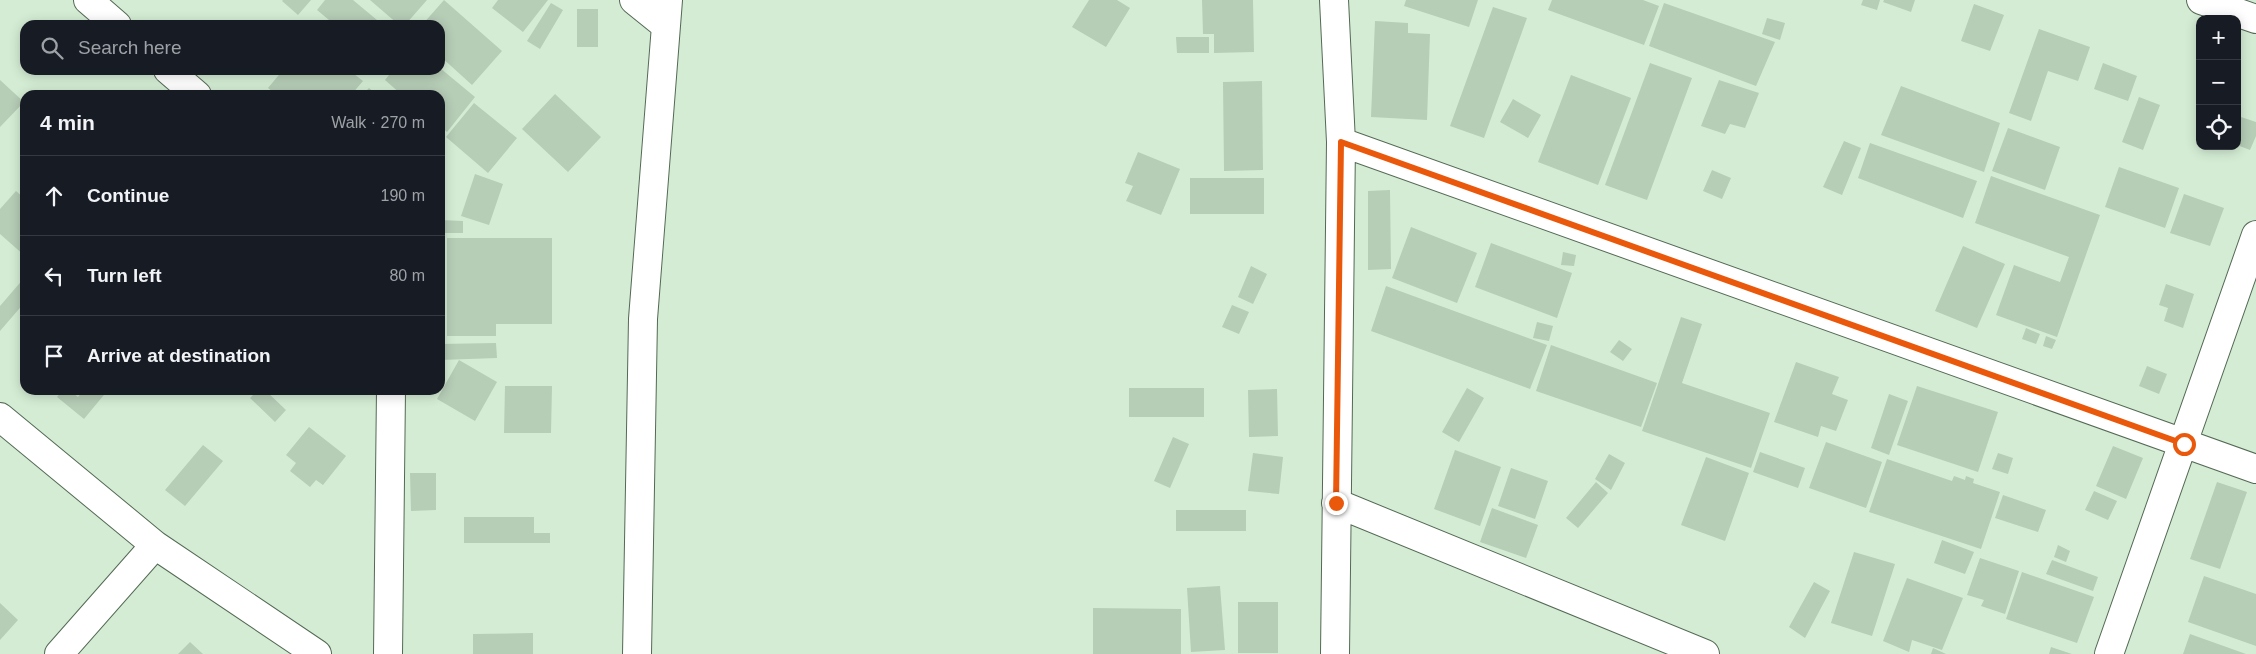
<!DOCTYPE html>
<meta charset="utf-8">
<style>
body{margin:0;font-family:Helvetica,sans-serif;background:#20242c;color:#f1f3f6}
.controls{position:absolute;right:15px;top:15px;display:grid;overflow:hidden;border-radius:10px;box-shadow:0 2px 12px #0003}
.controls button{width:45px;height:45px;display:grid;place-items:center;padding:0;border:0;border-bottom:1px solid #363941;background:#171b24;color:#f1f3f6;font:25px sans-serif}
.stop{position:absolute;width:15px;height:15px;margin:-11px;border:4px solid #ea580c;border-radius:50%;background:#fff}
.stop.end{background:#ea580c;border-color:#fff;box-shadow:0 1px 5px #0008}
.list{margin:0;padding:0;list-style:none}
h2{display:flex;justify-content:space-between;align-items:center;height:65px;margin:0;padding:0 20px;font-size:21px}
h2 small{font-size:16px;font-weight:400;color:#9ea1a6}
.list li{display:grid;grid-template-columns:32px 1fr auto;gap:15px;align-items:center;box-sizing:border-box;height:80px;padding:0 20px;border-top:1px solid #363941}
.list b{display:block;font-size:19px;white-space:nowrap}
.list em{font-size:16px;font-style:normal;color:#9ea1a6}
.icon{flex:none;width:28px;height:28px;fill:none;stroke:currentColor;stroke-width:2;stroke-linecap:round;stroke-linejoin:round}
.map{position:relative;flex:none;width:2256px;height:654px;overflow:hidden}
.search{position:absolute;background:#171b24;box-shadow:0 2px 12px #0003;left:20px;top:20px;width:425px;height:55px;display:flex;align-items:center;gap:12px;box-sizing:border-box;padding:0 18px;border-radius:15px;color:#9ea1a6;font-size:19px}
.panel{position:absolute;background:#171b24;box-shadow:0 2px 12px #0003;left:20px;top:90px;width:425px;height:305px;border-radius:15px}
.map>svg:first-child{display:block}
.building{fill:#b6cdb6}
.lines{fill:none;stroke-linecap:round;stroke-linejoin:round}
.minor-casing{stroke:#546955;stroke-width:30}
.tertiary-casing{stroke:#546955;stroke-width:30}
.minor{stroke:#fff;stroke-width:28}
.tertiary{stroke:#fff;stroke-width:28}
.route{stroke:#ea580c;stroke-width:6}
</style>
<div class="map">
<svg width="2256" height="654" viewBox="0 0 2256 654">
<rect width="100%" height="100%" fill="#d4ecd4"/>
<!-- building -->
<path class="building" d="M283,0h28l-13,15 -16,-14z
M325,0h28l30,25h-48l-18,-15z
M370,0h57l-22,25h-6z
M444,0l58,51 -30,34 -32,-29v-31h-18z
M498,0h50l-25,32 -31,-24z
M1089,0h28l13,8 -24,39 -34,-20z
M1202,0h51l1,52 -40,1v-19h-11z
M1406,0h72l-9,27 -65,-21z
M1552,0h91l16,6 -15,39 -96,-35z
M1863,0h17l-3,10 -16,-5z
M1884,0h31l-4,12 -28,-10z
M551,3l12,7 -23,39 -13,-8z
M1664,3l111,39 -19,44 -107,-40z
M1974,4l30,11 -14,36 -29,-10z
M1493,7l34,11 -43,120 -34,-12z
M577,9h21v38h-21z
M1767,18l18,5 -5,17 -18,-6z
M1375,21l33,2v10l22,1 -3,86 -56,-3z
M2039,29l51,18 -12,34 -30,-10 -17,50 -22,-8z
M1176,37h33v16h-32z
M1650,63l42,15 -45,122 -42,-15z
M2103,63l34,13 -9,25 -34,-12z
M440,68l35,29 -28,35 -7,-6v-31h-38l-17,-15 8,-10h47z
M283,70h66l14,11 -12,14h-74l-9,-7z
M1571,75l60,23 -33,87 -60,-23z
M0,80l24,22 -24,25z
M1719,80l40,13 -14,35 -15,-4 -5,10 -24,-8z
M1262,81l1,89 -39,1 -1,-89z
M1901,86l99,37 -16,49 -103,-37z
M369,88l8,7h-15z
M555,94l46,43 -33,35 -46,-43z
M2139,97l21,8 -17,45 -21,-8z
M1513,99l28,16 -13,23 -28,-16z
M474,103l43,35 -29,35 -42,-36z
M2241,117l15,5v14l-6,14 -13,-5v-18z
M2008,128l52,19 -15,43 -53,-19z
M1844,141l17,7 -19,47 -19,-8z
M1870,143l107,38 -14,37 -105,-40z
M1138,152l42,17 -19,46 -35,-14 7,-15 -8,-3z
M2119,167l60,21 -14,40 -60,-21z
M1712,170l19,8 -9,21 -19,-8z
M475,174l28,10 -14,41 -28,-9z
M1991,176l109,39 -43,122 -61,-22 18,-50 46,17 9,-25 -94,-34z
M1190,178h74v36h-74z
M1390,190l1,79 -23,1v-79z
M16,191l9,8v57l-25,-22v-25z
M2184,194l40,14 -14,38 -40,-13z
M440,220l23,1v12h-23z
M1411,227l66,26 -20,50 -65,-25z
M447,238h105v86h-56v12h-49z
M1491,243l81,30 -15,45 -82,-31z
M1963,246l42,18 -28,64 -42,-17z
M1563,252l13,3 -2,11 -13,-1z
M1251,266l16,8 -14,30 -15,-7z
M25,277v25l-25,29v-25z
M2166,284l28,10 -11,34 -19,-7 4,-13 -9,-3z
M1386,286l161,59 -17,44 -159,-58z
M1232,305l17,7 -10,22 -17,-7z
M1681,317l21,7 -20,59 88,30 -19,55 -109,-37z
M1537,322l16,4 -4,15 -16,-3z
M2026,328l14,6 -4,10 -14,-5z
M2046,336l10,4 -4,9 -9,-3z
M1619,340l13,9 -9,12 -13,-9z
M496,343l1,15 -57,2v-16z
M1551,345l106,38 -16,44 -105,-36z
M459,360l38,22 -22,39 -38,-22z
M1796,362l43,15 -7,17 16,6 -12,31 -15,-5 -3,11 -44,-15z
M2147,366l20,8 -8,20 -20,-8z
M505,386h47l-1,47h-47z
M1917,386l81,26 -20,60 -81,-27z
M1129,388h75v29h-75z
M1467,388l17,10 -25,44 -17,-10z
M1277,389l1,47 -29,1 -1,-47z
M63,390h6l9,7 6,-7h24l-24,29 -27,-22z
M258,390h7l21,20 -11,12 -25,-24z
M1889,394l19,7 -19,54 -18,-7z
M309,427l37,29 -23,29 -7,-5 -6,7 -20,-16 6,-8 -10,-8z
M1173,437l16,7 -19,44 -16,-7z
M1826,442l56,20 -16,46 -57,-20z
M203,445l20,16 -38,45 -20,-16z
M2113,446l30,12 -17,41 -30,-13z
M1455,450l46,17 -21,59 -46,-17z
M1760,452l45,16 -7,20 -45,-16z
M1253,453l30,4 -4,37 -31,-3z
M1998,453l15,5 -5,16 -16,-5z
M1609,454l16,9 -14,27 -16,-11z
M1706,457l43,16 -24,68 -44,-16z
M1887,459l65,22 2,-5 11,4 1,-4 8,3 -1,4 27,9 -19,57 -112,-37z
M1511,468l37,13 -13,38 -37,-13z
M410,473h26v37l-25,1z
M1596,482l12,11 -30,35 -12,-10z
M2217,482l30,10 -27,77 -30,-10z
M2094,491l23,10 -9,19 -23,-10z
M2003,495l43,15 -8,22 -43,-14z
M1492,508l46,17 -12,33 -46,-16z
M1176,510h70v21h-70z
M464,517h70v16h16v10h-86z
M1942,540l32,12 -9,22 -31,-11z
M2058,545l12,6 -4,11 -12,-5z
M1854,552l41,12 -23,72 -41,-13z
M1980,558l39,13 -14,43 -24,-8 3,-6 -17,-5z
M2052,560l46,17 -5,14 -47,-17z
M2022,572l72,25 -17,46 -71,-24z
M2204,576l52,18v52l-68,-24z
M1907,578l56,20 -21,52 -30,-10 -3,12 -26,-11z
M1814,582l16,9 -25,47 -16,-11z
M1220,586l5,64 -34,2 -4,-64z
M1238,602h40v51h-40z
M0,603l18,17 -18,20z
M1093,608l88,1v45h-88z
M533,633v21h-60v-20z
M2190,634l56,20h-63z
M190,642l13,12h-25z
M2051,647l21,7h-23z
M1933,648l13,6h-15z"/>
<g class="lines">
<!-- minor casing -->
<g class="minor-casing">
<path id="minor" d="M88,0l29,25
M634,0l31,25
M1334,0l7,142 -6,512
M168,70l29,25
M1341,142l915,327
M0,417l155,128 162,109
M1336,503l369,151
M59,654l96,-109
M388,654l3,-264
M637,654l6,-335 25,-319
M2109,654l147,-419"/>
</g>
<!-- tertiary casing -->
<g class="tertiary-casing">
<path id="tertiary" d="M2201,0l55,19"/>
</g>
<!-- minor -->
<use href="#minor" class="minor"/>
<!-- tertiary -->
<use href="#tertiary" class="tertiary"/>
</g>
<g class="lines">
<!-- route -->
<path class="route" d="M1336,503l5,-361 843,302"/>
</g>
</svg>
<div class="controls">
<button>+</button>
<button>−</button>
<button><svg class="icon" aria-label="locate" viewBox="0 0 24 24"><circle cx="12" cy="12" r="6"/><path d="M12 2v4M12 18v4M2 12h4M18 12h4"/></svg></button>
</div>
<div class="stop" style="left:2184px;top:444px"></div>
<div class="stop end" style="left:1336px;top:503px"></div>
<div class="search"><svg class="icon" aria-label="search" viewBox="0 0 24 24"><circle cx="10" cy="10" r="6"/><path d="M15 15l6 6"/></svg>Search here</div>
<section class="panel">
<h2>4 min<small>Walk · 270 m</small></h2>
<ul class="list">
<li><svg class="icon" aria-label="ahead" viewBox="0 0 24 24"><path d="M12 20V5M6 11l6-6 6 6"/></svg><div><b>Continue</b></div><em>190 m</em></li>
<li><svg class="icon" aria-label="left" viewBox="0 0 24 24"><path d="M17 20v-9H6M10 6l-5 5 5 5"/></svg><div><b>Turn left</b></div><em>80 m</em></li>
<li><svg class="icon" aria-label="arrive" viewBox="0 0 24 24"><path d="M6 21V4h12l-3 4 3 4H6"/></svg><div><b>Arrive at destination</b></div></li>
</ul>
</section>
</div>
